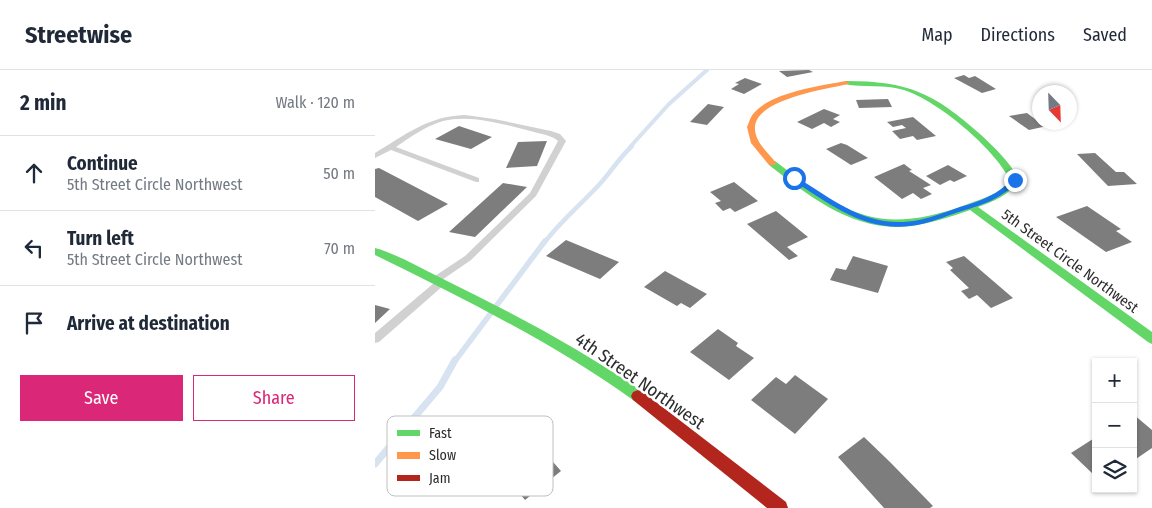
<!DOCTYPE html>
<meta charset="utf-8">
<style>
body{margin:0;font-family:"Fira Sans Condensed",sans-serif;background:#f6f6f7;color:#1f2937}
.controls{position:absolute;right:15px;bottom:15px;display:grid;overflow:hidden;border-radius:0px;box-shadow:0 1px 4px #0004}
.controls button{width:45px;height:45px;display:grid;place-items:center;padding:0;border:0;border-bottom:1px solid #e0e1e3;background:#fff;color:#1f2937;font:25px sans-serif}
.compass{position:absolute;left:657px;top:15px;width:45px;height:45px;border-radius:50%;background:#fff;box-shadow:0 1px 4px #0004;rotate:157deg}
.stop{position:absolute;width:15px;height:15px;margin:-11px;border:4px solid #1a73e8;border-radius:50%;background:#fff}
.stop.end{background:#1a73e8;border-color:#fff;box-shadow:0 1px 5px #0008}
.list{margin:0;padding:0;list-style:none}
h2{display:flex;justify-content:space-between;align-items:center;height:65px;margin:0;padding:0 20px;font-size:21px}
h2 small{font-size:16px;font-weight:400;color:#747a83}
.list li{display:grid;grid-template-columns:32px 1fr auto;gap:15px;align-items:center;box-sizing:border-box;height:75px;padding:0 20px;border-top:1px solid #e0e1e3}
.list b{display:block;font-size:19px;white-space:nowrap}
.list p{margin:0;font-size:16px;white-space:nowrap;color:#747a83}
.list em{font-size:16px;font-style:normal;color:#747a83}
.actions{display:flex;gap:10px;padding:15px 20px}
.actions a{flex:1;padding:11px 0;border:1px solid #db2777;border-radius:0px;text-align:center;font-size:18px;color:#db2777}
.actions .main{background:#db2777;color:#fff}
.icon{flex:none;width:28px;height:28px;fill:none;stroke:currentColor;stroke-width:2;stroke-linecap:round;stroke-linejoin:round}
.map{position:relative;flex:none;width:777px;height:438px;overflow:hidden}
header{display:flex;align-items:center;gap:30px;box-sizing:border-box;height:70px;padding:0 25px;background:#fff;border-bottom:1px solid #e0e1e3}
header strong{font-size:24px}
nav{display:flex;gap:28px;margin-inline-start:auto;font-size:18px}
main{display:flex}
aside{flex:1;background:#fff}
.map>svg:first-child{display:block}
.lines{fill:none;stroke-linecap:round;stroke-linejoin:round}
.stream-far3{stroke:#d7e3f0;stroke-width:4}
.stream-far2{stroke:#d7e3f0;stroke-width:4.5}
.stream-far1{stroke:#d7e3f0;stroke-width:5.5}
.stream{stroke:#d7e3f0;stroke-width:7}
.building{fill:#7d7d7d}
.lane{fill:#d1d1d1;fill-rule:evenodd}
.fast{fill:#63d668;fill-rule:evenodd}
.slow{fill:#ff974d;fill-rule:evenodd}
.jam{fill:#b3261e;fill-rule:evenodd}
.route{fill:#1a73e8}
.labels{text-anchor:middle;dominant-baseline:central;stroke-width:5;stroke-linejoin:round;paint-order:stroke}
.street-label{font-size:15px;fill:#2c2c2c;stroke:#fff}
.near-street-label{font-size:18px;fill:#2c2c2c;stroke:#fff}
.key{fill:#fff;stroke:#c0c0c0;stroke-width:1}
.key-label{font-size:14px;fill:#2c2c2c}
</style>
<header>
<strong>Streetwise</strong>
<nav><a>Map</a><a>Directions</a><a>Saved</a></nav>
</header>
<main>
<aside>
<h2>2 min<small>Walk · 120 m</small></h2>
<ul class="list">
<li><svg class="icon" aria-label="ahead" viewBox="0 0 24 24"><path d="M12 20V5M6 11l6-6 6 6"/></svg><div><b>Continue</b><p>5th Street Circle Northwest</p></div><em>50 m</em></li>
<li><svg class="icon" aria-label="left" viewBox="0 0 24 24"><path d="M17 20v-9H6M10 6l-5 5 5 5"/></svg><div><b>Turn left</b><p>5th Street Circle Northwest</p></div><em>70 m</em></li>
<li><svg class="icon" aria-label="arrive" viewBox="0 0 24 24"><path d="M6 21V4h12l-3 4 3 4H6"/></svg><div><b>Arrive at destination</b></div></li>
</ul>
<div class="actions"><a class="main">Save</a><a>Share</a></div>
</aside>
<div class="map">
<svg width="777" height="438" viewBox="0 0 777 438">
<rect width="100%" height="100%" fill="#fff"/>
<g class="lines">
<!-- stream-far3 -->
<path class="stream-far3" d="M255,77l39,-43 38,-34"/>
<!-- stream-far2 -->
<path class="stream-far2" d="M169,173c16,-21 34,-36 52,-55 13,-13 22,-29 36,-42"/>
<!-- stream-far1 -->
<path class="stream-far1" d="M80,291l90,-120"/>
<!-- stream -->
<path class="stream" d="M0,394l65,-77 15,-27"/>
</g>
<!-- building -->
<path class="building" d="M434,0l4,2 -26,5 -8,-6z
M589,5l5,3 6,-2 21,13 -14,4 -28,-15z
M370,8l17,6 -18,10 -13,-5 8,-5 -4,-1z
M513,29l4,8 -33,1 -3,-8z
M333,34l16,3 -17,18 -17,-3z
M449,39l16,6 -7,4 7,3 -9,5 -7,-4 -12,6 -15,-7z
M652,43l12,9 8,4 -18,4 -20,-14z
M538,47l23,19 -19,4 -4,-4 -13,3 -8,-8 14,-3 -4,-3 -9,2 -6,-5z
M84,56l33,11 -21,12 -36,-10z
M172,71l-10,25 -31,2 12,-26z
M466,73l6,2 21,13 -17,7 -25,-16z
M720,83l21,19h8l13,12 -29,2 -31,-32z
M529,94l8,6 -3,1 22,14 -8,3 9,6 -11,5 -8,-6 -11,6 -28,-22z
M573,95l19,11 -13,6 -4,-2 -10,5 -14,-9z
M4,98l69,36 -30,17 -43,-24v-28z
M359,112l24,19 -23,11 -5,-4 -7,3 -8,-8 6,-2 -11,-9z
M128,113l24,4 -52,50 -26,-5z
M712,136l34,23 -5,2 16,11 -26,10 -50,-35z
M401,141l32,26 -21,10 11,9 -9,4 -42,-36z
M191,170l53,22 -19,17 -54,-23z
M478,186l35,10 -10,27 -48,-13 6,-12 10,2z
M589,186l49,42 -22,10 -14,-13 -8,4 -8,-8 8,-3 -19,-18 3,-2 -7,-6z
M290,201l42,23 -17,14 -9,-5 -4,3 -33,-19z
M0,235l15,4 -15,14z
M343,259l20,14 -2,3 18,12 -25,22 -39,-28z
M420,305l33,24 -33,35 -44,-34 25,-23 10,7z
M758,344l19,16v18l-19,13z
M154,350l18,18 -9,7 23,26 -36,29 -40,-48z
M489,367l26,25 43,44 -3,2h-46l-46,-51z
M721,367v37l-2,1 -23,-22z"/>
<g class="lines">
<!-- lane -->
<path class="lane" d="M90,45l29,4 57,12 9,3 6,7 -30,55 -65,64 -29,20 4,3 -2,2 -65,57 -4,1v-10l59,-50 -4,-3 2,-2 33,-22 65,-63 28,-52 -4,-3 -8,-3c-32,-7 -70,-22 -103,-14 -17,5 -33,16 -47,26l83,31v4h-3l-85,-32 -16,8v-5c30,-18 53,-37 90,-38z"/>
<!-- fast -->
<path class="fast" d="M471,11c62,0 88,12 134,53 15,14 30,28 39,46 -10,15 -24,21 -41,27l174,125v12l-4,-2 -178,-132c-19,7 -39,13 -59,16 -56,7 -101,-29 -142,-61v-4h6c71,54 104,76 193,43 16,-6 32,-10 42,-24 -16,-32 -72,-79 -106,-90 -20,-6 -40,-2 -60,-6l-1,-1z
M0,178c22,6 45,20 66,30 70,34 138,70 202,114l2,4 -2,4 -5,2 -5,-2c-81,-58 -169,-101 -258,-145z"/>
<!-- slow -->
<path class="slow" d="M471,11l3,2 -1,1c-21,5 -92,15 -93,43 -1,15 14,26 21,36l-1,2h-6l-18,-22 -4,-16c2,-4 3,-10 7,-14 18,-21 66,-27 92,-32z"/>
<!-- jam -->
<path class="jam" d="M263,320l5,2 143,110 2,6h-21l-134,-108 -2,-4 2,-4z"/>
</g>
<!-- route -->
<path class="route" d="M417,107h4c41,25 73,53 123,43 14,-3 27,-8 41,-13 18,-5 40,-13 52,-28l6,1c-13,17 -35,25 -56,31 -13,4 -27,10 -40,13 -53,12 -89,-18 -130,-44z"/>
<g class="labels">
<!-- street labels -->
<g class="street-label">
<text transform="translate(695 191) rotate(36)">5th Street Circle Northwest</text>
</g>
<!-- near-street labels -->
<g class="near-street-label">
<text transform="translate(265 311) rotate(35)">4th Street Northwest</text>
</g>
</g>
<!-- legend -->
<rect x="12" y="346" width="166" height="80" rx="8" class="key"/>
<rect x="22" y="360" width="23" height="6" fill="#63d668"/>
<rect x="22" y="382" width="23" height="7" fill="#ff974d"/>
<rect x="22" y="405" width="23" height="6" fill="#b3261e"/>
<g class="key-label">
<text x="54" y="368">Fast</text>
<text x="54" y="390">Slow</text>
<text x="54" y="413">Jam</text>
</g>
</svg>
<div class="controls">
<button>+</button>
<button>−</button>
<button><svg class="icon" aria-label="layers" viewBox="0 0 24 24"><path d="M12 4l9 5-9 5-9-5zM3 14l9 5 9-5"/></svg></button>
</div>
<svg class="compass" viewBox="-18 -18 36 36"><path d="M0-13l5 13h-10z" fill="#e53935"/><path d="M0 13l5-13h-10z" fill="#747a83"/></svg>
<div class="stop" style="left:419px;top:108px"></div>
<div class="stop end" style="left:640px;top:110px"></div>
</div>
</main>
